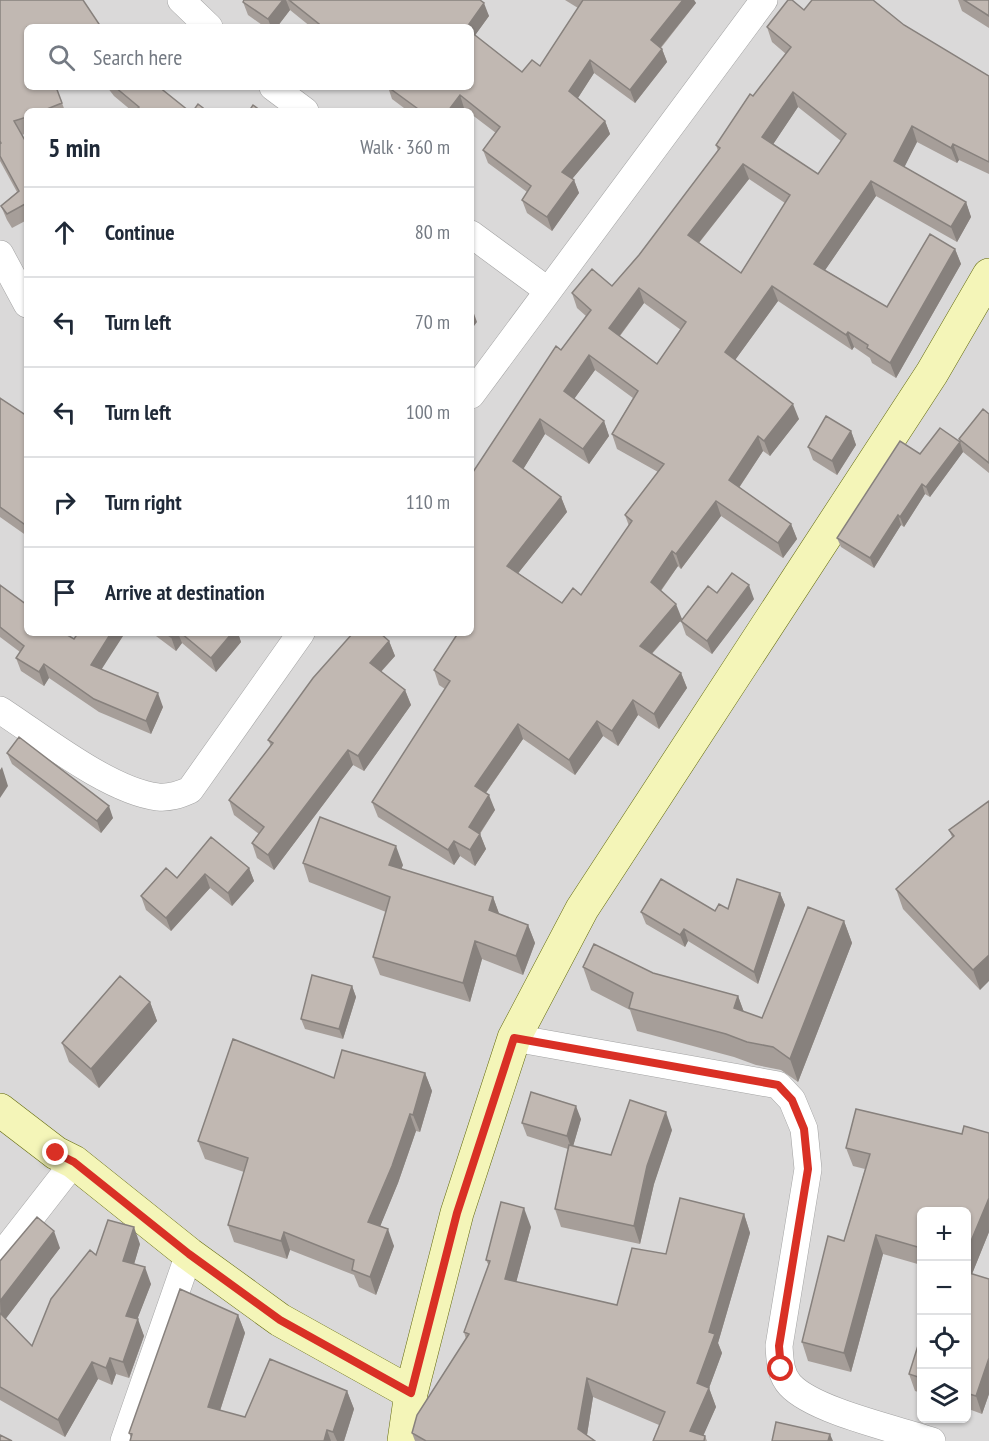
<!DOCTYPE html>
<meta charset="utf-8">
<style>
body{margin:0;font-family:"PT Sans Narrow",sans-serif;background:#f6f6f7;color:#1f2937}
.controls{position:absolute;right:18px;bottom:18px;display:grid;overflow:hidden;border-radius:9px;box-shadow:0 2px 4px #0004}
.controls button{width:54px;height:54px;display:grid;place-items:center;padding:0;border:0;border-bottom:2px solid #e0e1e3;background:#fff;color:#1f2937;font:30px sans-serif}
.stop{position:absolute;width:18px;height:18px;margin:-14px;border:4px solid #d93025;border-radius:50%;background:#fff}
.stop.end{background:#d93025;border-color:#fff;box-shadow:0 2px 6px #0008}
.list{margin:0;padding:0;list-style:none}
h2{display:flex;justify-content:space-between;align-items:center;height:78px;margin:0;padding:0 24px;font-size:26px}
h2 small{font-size:20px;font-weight:400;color:#747a83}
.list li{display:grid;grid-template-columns:39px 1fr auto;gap:18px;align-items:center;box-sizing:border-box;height:90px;padding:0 24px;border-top:2px solid #e0e1e3}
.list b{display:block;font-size:22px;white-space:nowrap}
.list em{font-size:20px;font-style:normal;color:#747a83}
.icon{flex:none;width:33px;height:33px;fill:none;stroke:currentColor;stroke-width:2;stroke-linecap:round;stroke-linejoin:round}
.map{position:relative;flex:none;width:989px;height:1441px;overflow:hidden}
.search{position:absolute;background:#fff;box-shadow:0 2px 4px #0004;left:24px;top:24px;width:450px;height:66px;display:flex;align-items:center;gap:15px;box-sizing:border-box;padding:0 21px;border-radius:9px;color:#747a83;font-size:22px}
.panel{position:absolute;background:#fff;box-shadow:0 2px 4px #0004;left:24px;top:108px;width:450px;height:528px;border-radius:9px}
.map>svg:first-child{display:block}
.residential{fill:#dad9d9;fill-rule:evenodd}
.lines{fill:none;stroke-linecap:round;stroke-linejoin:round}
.street-casing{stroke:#a3a3a3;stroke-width:28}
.secondary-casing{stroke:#636a0c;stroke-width:34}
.street{stroke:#fff;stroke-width:27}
.secondary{stroke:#f4f5b8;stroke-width:33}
.wall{fill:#a69e99;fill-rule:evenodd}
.shaded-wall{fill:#87817d}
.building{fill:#c1b8b2;stroke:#87817d;stroke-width:1.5;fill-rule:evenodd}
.route{stroke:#d93025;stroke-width:8}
</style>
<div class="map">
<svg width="989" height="1441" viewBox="0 0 989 1441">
<rect width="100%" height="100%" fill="#ece9e2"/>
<!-- residential -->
<path class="residential" d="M0,0h989v1441h-989zM27,27h444v60h-444zM27,111h444v522h-444zM922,1212h44v206h-44z"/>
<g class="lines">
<!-- street casing -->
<g class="street-casing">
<path id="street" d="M181,0l28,27
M273,87l32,24
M471,234l76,56
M0,254l27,50
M471,395l293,-395
M0,710c42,27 109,81 158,87 12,1 21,-2 32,-7l111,-157
M514,1038l264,47 14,15 12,29 4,40 -29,177c1,14 1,28 11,39 24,26 106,44 142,56
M0,1257l74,-95
M124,1441l65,-187"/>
</g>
<!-- secondary casing -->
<g class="secondary-casing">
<path id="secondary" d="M0,1110l56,43 18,9 115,92 91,66 131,73
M404,1441l7,-48 46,-180 57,-175 68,-129 350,-536 57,-98"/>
</g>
<!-- street -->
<use href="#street" class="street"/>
<!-- secondary -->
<use href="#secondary" class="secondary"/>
</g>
<!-- wall -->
<path class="wall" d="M0,0l27,27 29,60 9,24h-38v22l-5,2 5,9v76l-15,8 -5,-8 -6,-14 16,-14 -17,-31z
M244,0h236l9,16 -14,19 47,37 18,-6 38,-58 -13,-8h129l2,3 -35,45 1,1 5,13 -32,41 -41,-30 -16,25 27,23 5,13 -38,45 2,1 5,13 -27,38 -25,-18 -5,-13 5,-8 -39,-29 -5,-13 13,-17 -25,-19v-3h-3l-4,-3 -2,3h-54l-16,-12 -4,-12h83v-60h-160l-21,-17 -13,17h-12l-17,-12 -5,-13z
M958,0h31v28l-27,-17z
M804,10l100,15 85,51v98l-30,-14 -2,3 -40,-21 -13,25 62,35 5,15 -14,25 -81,-46 -51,74 62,37 68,-58 6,15 -65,114 -24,-15 -2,-5 -16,-11 -2,3 -74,-49 -43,59 64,59 -29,37 -7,-5 -24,37 52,36 6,15 -14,19 -62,-42 -40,53 -3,-3 -17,25 21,28 -30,35 29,19 6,15 -28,41 -21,-14 -20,31 -15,-10 -28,39 -52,-36 -37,54 9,17 -15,24 6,15 -11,17 -15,-10 -6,9 -76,-48 -6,-15 73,-113 -6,-4 -5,-15 37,-37 90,-283 25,-34 -9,-8 -5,-15 40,-7 27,-31 79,-104 -2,-6 70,-91 -14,-12 -5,-15zM798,107l43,34 -23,33 -45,-30zM749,179l36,24 -44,70 -42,-30zM644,303l37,27 -24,34 -37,-28zM595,370l38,28 -21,36 5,15 41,23 -33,43 4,11 -48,69 -19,8 -44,-30 49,-61 -6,-15 -38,-28 22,-35 44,30 20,-28 -5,-15 -30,-22z
M107,87h52l30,24h-57l-18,-15z
M0,398l27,18v120l-27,-19z
M989,414v59l-26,-21 -33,45 -5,-3 -21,33 -3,-2 -27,43 -33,-21 -4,-9 123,-96 -1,-3z
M851,431l5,14 -19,30 -24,-15 -5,-13z
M0,585l27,48 74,36 62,38 -12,27 -52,-22 -50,-34 -5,8 -23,-15 -5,-13 4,-6 -20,-15z
M717,593l37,6 -42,55 -26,-19 -5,-14z
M152,633h86l3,9 -25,30 -34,-29 -6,8z
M389,641l6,15 -14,16 24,18 6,15 -47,66 -11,-6 -79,105 -17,-12 -5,-15 7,-9 -25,-19 -5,-15 42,-54 -3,-6z
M7,753l106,65 -12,15 -89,-69z
M989,801l-9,189 -77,-81 -7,-20 56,-52 -3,-7z
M303,863l100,2 -2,4 92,28 6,17 29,11 7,18 -12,32 -41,-16 -12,43 -90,-27 -7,-18 13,-45 -77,-30z
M249,868l5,13 -22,25 -22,-18 -39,43 -25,-21 -5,-14 36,-18z
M780,893l5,12 -27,79 -70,-43 -3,6 -39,-23 -5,-12 74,-1 13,-2z
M844,921l8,22 -54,139 -17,-12 -25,-5 -22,-8 -97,-26 -7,-21 -39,-20 -8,-23 155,29 6,16 18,6z
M352,986l4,11 -13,42 -38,-10 -4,-10z
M150,1002l7,19 -58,67 -30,-26 -7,-19z
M425,1073l7,18 -12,41 -4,-1 -18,52 -18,43 14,20 -18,49 -17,-8 -5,-12 -64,-25 -3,9 -53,-17 -6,-17 16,-53 -39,-13 -7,-18 136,-63z
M856,1109l106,25 2,-8 25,7v99l-17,42 17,5v115l-7,20 -16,-6v-196h-45v53l-38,-11 -32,118 -43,-11 -6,-19 26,-106 16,5 21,-72 -12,-3 -7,-18z
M581,1119l-8,27 38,9 61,-25 -18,54 -14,60 -79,-17 -6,-18 13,-60 -41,-13 -5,-13z
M744,1214l6,19 -32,110 4,10 -13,35 7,19 -13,28 2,1 2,5h-54l6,-16 -66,-28 -6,38 8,6h-180l-3,-8 54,-94 -2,-7 25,-66 -3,-6 45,-33 -15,55 101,23 49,-51z
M140,1244l-6,20 17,20 -14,35 7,17 -15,42 -13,-4 -4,11 -14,-6 -33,58 -65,-37v-139l60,-13 -55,71 27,27 64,-91z
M238,1315l7,18 -25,78 25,6 102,-26 7,18 -10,32h-214l1,-3 -2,-5z
M921,1336v57l-6,-2 -6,-17z"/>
<!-- shaded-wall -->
<path class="shaded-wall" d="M283,0h3l4,10 -13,17h-6l-3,-8z
M683,0h11l2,3 -40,50 -5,-13z
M484,3l5,13 -18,25v-14h-4z
M662,49l5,13 -32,41 -5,-13z
M590,60l4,13 -20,31 -5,-13z
M793,92l5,15 -30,45 -6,-15z
M460,95l4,13 -2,3h-14z
M605,121l5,13 -43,51 -5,-13z
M912,126l5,16 -17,34 -6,-15z
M953,144l6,16 -2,3 -6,-15z
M743,164l6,15 -56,71 -5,-15z
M574,180l5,13 -27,38 -5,-14z
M871,181l5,15 -57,83 -5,-15z
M966,202l5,15 -14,25 -6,-15z
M955,249l6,15 -65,114 -6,-15z
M772,286l6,15 -48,66 -5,-15z
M639,288l5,15 -30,40 -5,-15z
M472,308l5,14 -6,8v-21z
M848,332l6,15 -2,3 -6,-15z
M589,355l6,15 -26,36 -5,-15z
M793,404l6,15 -29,37 -6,-15z
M540,419l5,15 -26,42 -6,-15z
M604,421l5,15 -20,28 -6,-15z
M851,431l5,14 -19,30 -5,-14z
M758,436l5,15 -29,44 -5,-15z
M960,442l3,10 -33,45 -4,-10z
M922,484l3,10 -21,33 -4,-10z
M561,497l6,15 -55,69 -5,-15z
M716,501l5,15 -40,53 -5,-15z
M898,515l3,10 -27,43 -4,-10z
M791,524l6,15 -14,19 -5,-15z
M672,551l6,15 -22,31 -5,-15z
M749,585l5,14 -42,55 -5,-13z
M676,604l6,15 -37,42 -5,-15z
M111,633h14l-29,45 -5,-13z
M174,633h4l4,10 -6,8 -5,-14z
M232,633h6l3,9 -25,30 -5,-14z
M389,641l6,15 -20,22 -5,-15z
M44,664l5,14 -5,8 -5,-14z
M681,673l6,15 -28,41 -5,-15z
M405,690l6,15 -47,66 -6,-15z
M158,693l5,14 -12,27 -5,-13z
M633,700l5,15 -20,31 -6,-15z
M597,721l6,15 -28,39 -6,-15z
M518,724l5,15 -43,62 -5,-15z
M348,750l5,15 -79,105 -6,-15z
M2,767l6,19 -8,12v-28z
M489,795l6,15 -21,32 -5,-15z
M109,806l4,12 -12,15 -4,-12z
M480,834l6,15 -11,17 -5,-16z
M454,841l6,15 -6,9 -6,-15z
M396,846l7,19 -8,18 -6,-18z
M249,868l5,13 -22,25 -4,-13z
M205,874l5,14 -39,43 -5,-13z
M780,893l5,12 -27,79 -4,-12z
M493,897l7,19 -11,-6z
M844,921l8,22 -54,139 -8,-23z
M528,925l7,18 -12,32 -7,-19z
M684,929l4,12 -3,6 -5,-12z
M475,941l7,18 -12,43 -7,-19z
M989,955v26l-9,9 -7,-20z
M352,986l4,11 -13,42 -4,-10z
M738,996l8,22 -12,-10z
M150,1002l7,19 -58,67 -8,-19z
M425,1073l7,18 -12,41 -7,-17z
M576,1106l5,13 -9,31 -5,-14z
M666,1112l6,18 -18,54 -14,60 -6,-18 13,-60z
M410,1114l6,17 -18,52 -23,56 -7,-17z
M989,1198v34l-19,47 -4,-10v-16z
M524,1208l7,19 -19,71 -7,-19z
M744,1214l6,19 -32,110 4,10 -13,35 7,19 -15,34 -11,-10 7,-48 12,-51z
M134,1227l6,17 -10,34 -7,-17z
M388,1229l6,17 -18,49 -6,-18z
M54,1231l6,17 -59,77 -1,-24z
M284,1232l6,18 -3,9 -6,-18z
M876,1235l7,19 -32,118 -7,-19z
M145,1267l6,17 -19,49 -6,-17z
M238,1315l7,18 -30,93 -7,-19z
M138,1319l6,17 -15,42 -6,-16z
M110,1358l6,16 -4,11 -6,-17z
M989,1358v36l-7,20 -6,-18z
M92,1362l6,17 -33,58 -7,-17z
M587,1378l6,19 -7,44 -8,-12z
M347,1391l7,18 -10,32h-7l-4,-9z
M327,1430l4,11h-7z
M830,1434l3,7h-5z"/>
<!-- building -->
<path class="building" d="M0,0h83l18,27h-74v60h29l6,16 -20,8h-15v6l-13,4 13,23v59l-20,11 -6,-8 18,-15 -19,-35v-12l1,-1 -1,-2z
M244,0h39l-15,19 -25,-17z
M289,0h191l4,3 -17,24h-150l2,-3z
M582,0h101l-32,40 11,9 -32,41 -40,-30 -21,31 36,30 -43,51 12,8 -27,37 -25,-17 9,-14 -48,-36 17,-23 -40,-32 -12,16h-27l-33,-24h83v-55l51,40 10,-12 8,6 43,-66z
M788,0h4l12,10 8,-10h61l31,25 85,51v86l-36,-18 -2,4 -39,-22 -18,35 72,41 -15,25 -80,-46 -57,83 73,43 43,-73 25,15 -65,114 -23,-15 1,-3 -20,-13 -2,3 -74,-49 -47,66 68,52 -29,37 -6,-5 -29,44 62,44 -13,19 -62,-42 -40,53 -4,-3 -21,31 25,22 -36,42 41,27 -27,41 -21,-14 -21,31 -15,-10 -28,39 -51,-36 -43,62 14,9 -20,32 11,7 -10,16 -16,-9 -6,9 -76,-48 78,-121 -16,-11 24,-37h13v-158l85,-129 5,4 30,-40 -19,-17 20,-24 20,17 27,-31 81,-107 -4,-3 34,-51 3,2 38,-49 -24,-20zM793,92l53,42 -28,40 -56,-37zM743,164l47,31 -49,78 -53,-38zM639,288l47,34 -29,42 -48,-36zM589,355l49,36 -26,43 52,30 -39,51 7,6 -51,74 -8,-7 -11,15 -55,-37 54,-69 -48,-36 27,-42 43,30 21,-28 -40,-30z
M964,0h25v16z
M115,87h44l30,24h-54l4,-4z
M198,104l9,7h-14z
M253,105l8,6h-12z
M0,398l27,18v110l-27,-19z
M983,409l6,5v49l-30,-24z
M826,416l25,15 -19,30 -24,-14z
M940,428l20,14 -34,45 -4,-3 -22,33 -2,-2 -28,43 -33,-20 63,-97 20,13z
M732,573l17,12 -42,56 -26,-20 27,-35 9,7z
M0,585l27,20v28h37l10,6 4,-6h33l-20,32 67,28 -12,28 -52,-22 -50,-35 -5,8 -23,-14 8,-12 -24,-19z
M165,633h9l-3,4z
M181,633h51l-21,25z
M353,633h27l9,8 -19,22 35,27 -47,66 -10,-6 -80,105 -16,-12 12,-16 -35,-27 44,-57 -5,-3 45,-62z
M19,737l90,69 -12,15 -90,-68z
M989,801v154l-16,15 -77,-81 58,-53 -5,-6z
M320,817l76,29 -7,19 104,32 -4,13 39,15 -12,31 -41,-15 -12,42 -90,-26 17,-60 -87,-34z
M211,837l38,31 -21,25 -23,-19 -39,44 -25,-22 25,-28 11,10z
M661,879l54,32 4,-7 9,5 9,-30 43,14 -26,79 -70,-43 -4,6 -39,-23z
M808,907l36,14 -54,138 -17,-12 -26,-5 -21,-8 -97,-26 4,-15 -50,-26 11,-23 59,29 85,23 -4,12 28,10z
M312,975l40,11 -13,43 -38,-10z
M120,976l30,26 -59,67 -29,-26z
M233,1039l101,39 8,-28 83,23 -12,42 -3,-1 -18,52 -24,56 20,7 -18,48 -18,-7 2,-10 -70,-28 -3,9 -53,-16 20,-67 -50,-17z
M531,1092l45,14 -9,30 -45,-13z
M630,1100l36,12 -19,54 -13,60 -79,-17 14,-64 42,10z
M856,1109l106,25 2,-8 25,7v65l-23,55v-41h-45v36l-45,-13 -32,118 -42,-11 26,-106 16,5 26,-87 -24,-6z
M680,1198l64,16 -35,118 6,2 -18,49 12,5 -19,43 15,5 -1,5h-51l12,-29 -78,-34 -9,51 17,12h-169l-14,-8 5,-18 52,-81 -5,-2 26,-71 -4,-1 15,-58 23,6 -19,71 112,26 15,-57 34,6z
M37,1217l17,14 -54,70v-40z
M108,1220l26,7 -11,34 22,6 -19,49 12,3 -15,43 -13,-4 -4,10 -14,-6 -34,58 -58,-33v-74l32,33 19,-47 39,-49 6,5z
M966,1272l23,7v79l-13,38 -10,-3z
M180,1289l58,26 -30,92 37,10 25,-58 77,32 -14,41 -6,-2 -3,11h-194l2,-7 -3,-1z
M921,1336v42l-12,-4z
M776,1422l54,12 -2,7h-56z
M0,1435l12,6h-12z"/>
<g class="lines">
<!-- route -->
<path class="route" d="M56,1153l18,9 115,92 91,66 131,73 46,-180 57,-175 264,47 14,15 12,29 4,40 -29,177 2,23"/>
</g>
</svg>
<div class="controls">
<button>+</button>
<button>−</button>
<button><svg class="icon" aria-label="locate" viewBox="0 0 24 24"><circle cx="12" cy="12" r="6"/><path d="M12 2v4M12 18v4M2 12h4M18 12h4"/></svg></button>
<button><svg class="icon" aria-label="layers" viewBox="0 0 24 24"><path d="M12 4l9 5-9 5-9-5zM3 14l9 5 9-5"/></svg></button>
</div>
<div class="stop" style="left:781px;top:1369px"></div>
<div class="stop end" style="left:56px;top:1153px"></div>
<div class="search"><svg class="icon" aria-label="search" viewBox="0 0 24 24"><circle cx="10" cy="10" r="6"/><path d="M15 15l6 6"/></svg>Search here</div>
<section class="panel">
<h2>5 min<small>Walk · 360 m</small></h2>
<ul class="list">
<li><svg class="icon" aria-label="ahead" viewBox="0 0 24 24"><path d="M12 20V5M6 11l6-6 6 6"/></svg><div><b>Continue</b></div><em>80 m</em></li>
<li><svg class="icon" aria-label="left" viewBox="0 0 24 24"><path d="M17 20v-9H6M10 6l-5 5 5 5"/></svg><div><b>Turn left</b></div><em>70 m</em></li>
<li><svg class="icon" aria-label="left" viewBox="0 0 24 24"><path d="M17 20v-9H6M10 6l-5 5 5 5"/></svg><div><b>Turn left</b></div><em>100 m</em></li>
<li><svg class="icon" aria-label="right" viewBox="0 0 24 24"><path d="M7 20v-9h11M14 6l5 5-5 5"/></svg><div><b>Turn right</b></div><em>110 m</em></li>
<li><svg class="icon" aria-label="arrive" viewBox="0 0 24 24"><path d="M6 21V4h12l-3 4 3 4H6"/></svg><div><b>Arrive at destination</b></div></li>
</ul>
</section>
</div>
